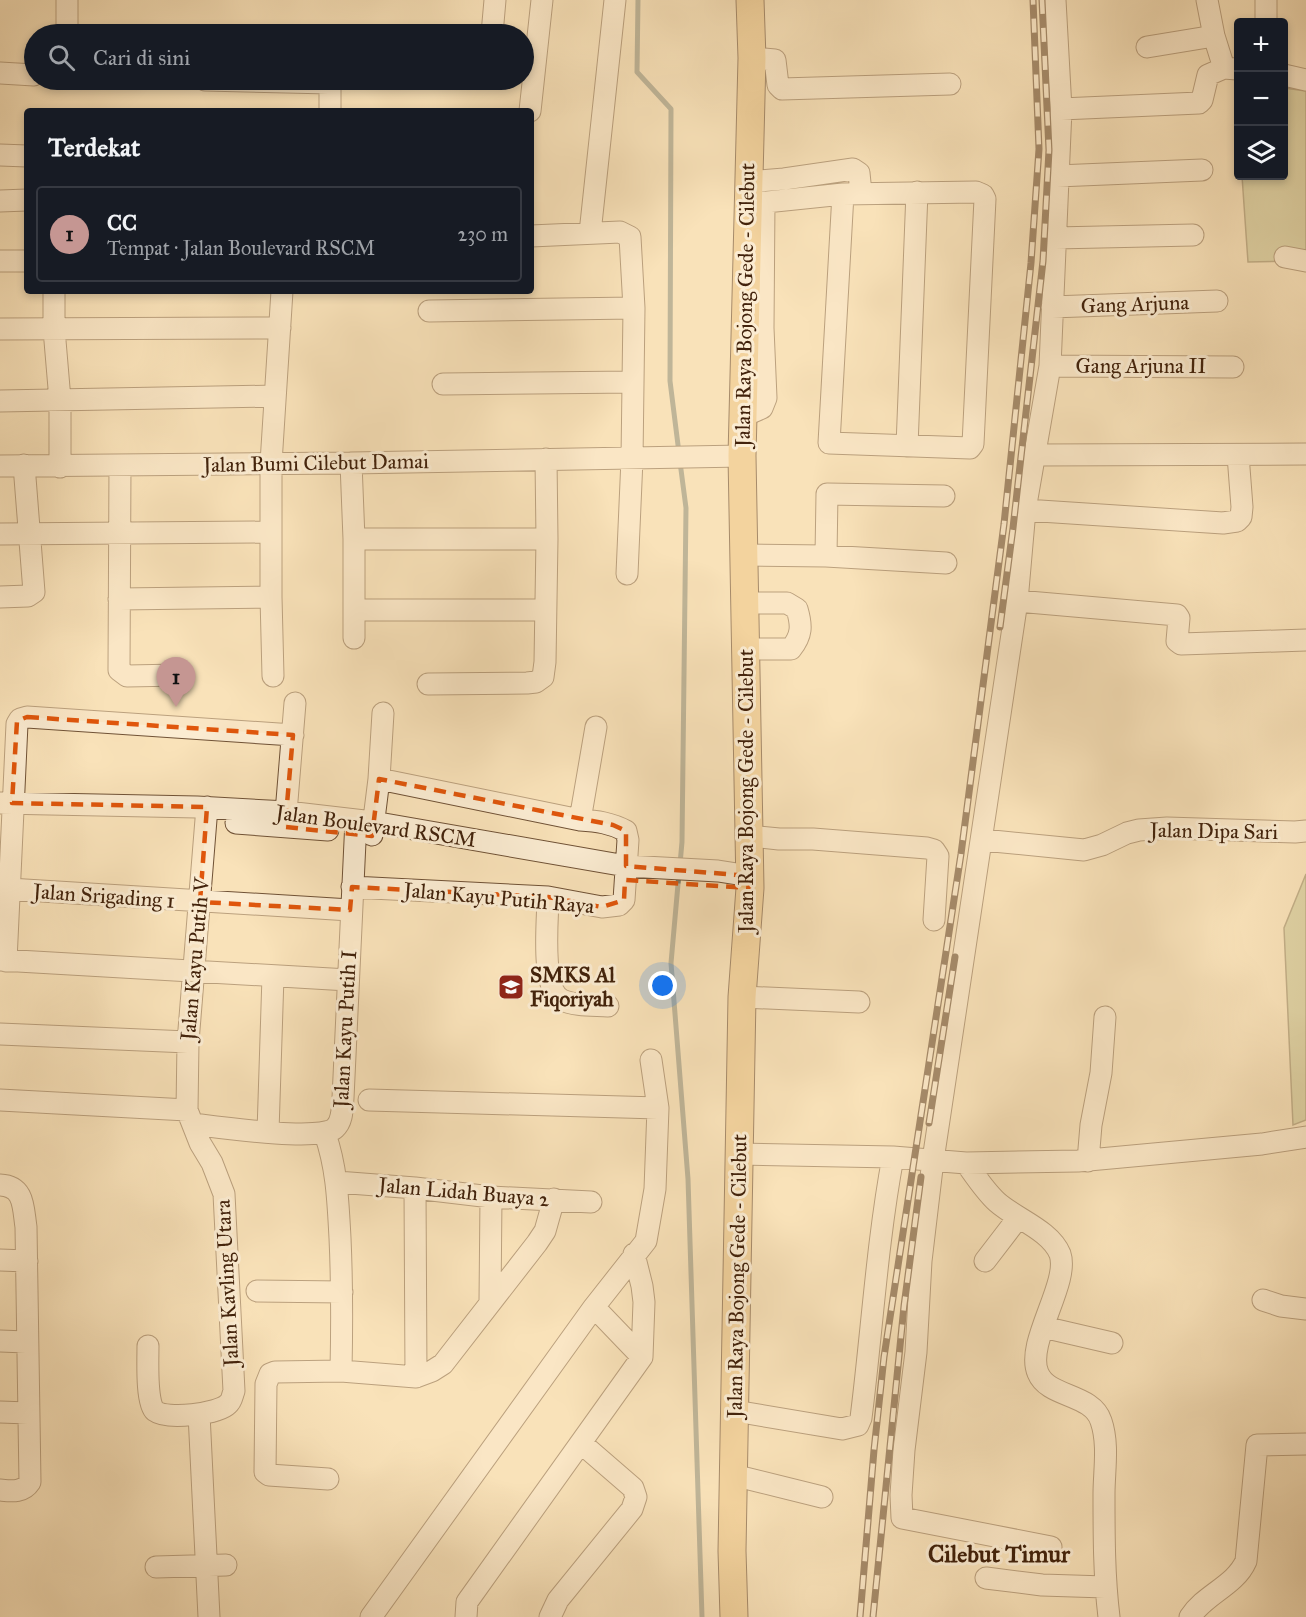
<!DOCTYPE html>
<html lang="id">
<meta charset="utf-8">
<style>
body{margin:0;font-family:"IM FELL Great Primer",serif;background:#20242c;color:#f1f3f6}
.controls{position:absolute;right:18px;top:18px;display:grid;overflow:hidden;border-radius:6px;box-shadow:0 3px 9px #0003}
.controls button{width:54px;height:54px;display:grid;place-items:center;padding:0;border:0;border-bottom:2px solid #363941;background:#171b24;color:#f1f3f6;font:30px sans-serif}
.you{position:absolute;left:663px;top:986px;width:21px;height:21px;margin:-15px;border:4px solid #fff;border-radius:50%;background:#1a73e8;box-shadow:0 0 0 9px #1a73e833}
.badge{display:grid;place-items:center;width:39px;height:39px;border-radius:50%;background:#c59692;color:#111;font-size:20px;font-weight:700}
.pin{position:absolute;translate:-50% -50px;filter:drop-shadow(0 2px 3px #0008)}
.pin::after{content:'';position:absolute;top:32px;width:21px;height:18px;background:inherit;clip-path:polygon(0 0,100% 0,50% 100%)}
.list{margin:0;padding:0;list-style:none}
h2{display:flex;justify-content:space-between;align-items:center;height:78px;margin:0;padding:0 24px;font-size:26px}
h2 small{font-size:20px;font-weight:400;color:#9ea1a6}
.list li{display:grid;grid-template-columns:39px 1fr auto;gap:18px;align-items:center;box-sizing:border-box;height:96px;margin:0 12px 12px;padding:0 12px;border:2px solid #363941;border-radius:6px}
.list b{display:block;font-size:22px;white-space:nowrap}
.list p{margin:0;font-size:20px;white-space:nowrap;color:#9ea1a6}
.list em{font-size:20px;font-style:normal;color:#9ea1a6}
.icon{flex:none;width:33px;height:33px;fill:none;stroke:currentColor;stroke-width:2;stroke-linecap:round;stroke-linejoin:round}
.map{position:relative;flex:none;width:1306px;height:1617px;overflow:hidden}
.search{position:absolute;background:#171b24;box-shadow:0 3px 9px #0003;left:24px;top:24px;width:510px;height:66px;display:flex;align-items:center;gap:15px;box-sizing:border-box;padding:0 21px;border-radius:33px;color:#9ea1a6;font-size:22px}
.panel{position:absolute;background:#171b24;box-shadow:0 3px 9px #0003;left:24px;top:108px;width:510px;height:186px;border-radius:6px}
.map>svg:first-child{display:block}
.green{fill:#c0c28d;stroke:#81724c;stroke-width:1.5}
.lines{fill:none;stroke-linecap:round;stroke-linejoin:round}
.stream{stroke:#797f70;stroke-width:5}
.minor-casing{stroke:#705236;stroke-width:23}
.major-casing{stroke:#42220b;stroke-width:29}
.minor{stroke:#fbecd2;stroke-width:21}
.major{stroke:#ecc17c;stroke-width:27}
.rail-casing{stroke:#42220b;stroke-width:7}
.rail{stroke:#fbecd2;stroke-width:4.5;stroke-dasharray:14;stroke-linecap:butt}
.marked{fill:none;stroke:#e0560c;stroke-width:4.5;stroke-dasharray:12 8;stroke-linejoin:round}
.labels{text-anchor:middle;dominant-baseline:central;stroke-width:6;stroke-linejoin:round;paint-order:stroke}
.street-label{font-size:21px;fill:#42220b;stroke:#fbecd2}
.poi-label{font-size:21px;font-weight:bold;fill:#42220b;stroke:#fbecd2;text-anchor:start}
.quarter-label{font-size:24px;font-weight:bold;fill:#42220b;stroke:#fbecd2}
</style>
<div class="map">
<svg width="1306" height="1617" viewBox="0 0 1306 1617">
<rect width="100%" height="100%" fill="#f9e2b9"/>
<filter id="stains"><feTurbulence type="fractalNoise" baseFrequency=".00333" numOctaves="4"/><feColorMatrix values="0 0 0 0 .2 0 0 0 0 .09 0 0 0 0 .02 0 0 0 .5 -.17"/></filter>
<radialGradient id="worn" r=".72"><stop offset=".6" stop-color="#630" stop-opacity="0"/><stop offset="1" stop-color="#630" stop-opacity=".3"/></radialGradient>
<!-- green -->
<path class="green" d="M1284,88l22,3v170l-58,1 -6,-86h42z
M1306,874v246l-13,5 -9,-197z"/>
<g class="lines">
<!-- stream -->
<path class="stream" d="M638,0l-1,72 34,37 -1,272 9,72
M680,864l2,-22 4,-334 -6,-46
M679,873l-8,90 17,216 14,438"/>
<!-- minor casing -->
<g class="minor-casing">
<path id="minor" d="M1207,0l7,36 10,32 13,1
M1266,22v-22
M67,34v-34
M492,34l3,-34
M1147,47l67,-11
M752,58l23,2 3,25 4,4 168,-5
M0,73l34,2
M1284,75l22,5
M205,80l124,3
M330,80v31
M1061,109l138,-6 3,-3 6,-25 16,-7
M530,111l12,-111
M0,155l27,1
M1057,176l145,-6
M747,182l37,-3 69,-10 6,4 2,20
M0,201l27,-1
M747,204l96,-10 133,-2 7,3 2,4 -12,245 -3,4 -141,-5 14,-249
M590,233l25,-233
M531,236l89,-4 10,5 4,71 -2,151 -5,115
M1055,238l138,-3
M1285,257l21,4
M0,261h27
M54,291v38l6,71v67
M1052,307l165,-6
M429,311l205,-3
M0,329l280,-1
M1050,366l183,1
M443,384l190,-2
M0,401l275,-5
M743,413l10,-1 9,-4 4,-10 -3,-70 1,-126
M907,446l10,-254
M1035,455l271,-1
M351,463l3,76v99
M120,465l-1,205 8,6 52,-1
M0,466l351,-3 391,-7
M1025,510l198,13 14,-2 4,-4 1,-10 -4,-52
M0,534l271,-2
M354,539h193
M744,555l82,1 120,7
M826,556l1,-62 117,2
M0,597l28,-1 6,-4 -10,-127
M119,599l152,-2
M1017,601l160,14 2,3 -2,23 4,3 125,-4
M745,603h42l10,6c5,17 5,26 -6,40h-45
M355,610h190
M273,676l-2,-79v-134l11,-172
M428,684l99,-1 9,-1 7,-5 2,-15 2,-123 -1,-80
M0,803l197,4 90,5 86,10 253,44 92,5 32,5
M580,820l16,-93
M236,823l92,7
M285,825l10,-122
M372,835l7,-56 4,-66
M749,836l30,3h34l114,9 7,2 4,6 -4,64
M983,840l101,10 18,-5 25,-12 12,-3 28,-2 128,4 11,-1
M352,887l196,10 54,10 17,-2 5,-5 4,-60 -2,-9c-15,-8 -29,-10 -46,-11l-201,-41
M9,889l341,21
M548,897c0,22 -8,92 14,103 12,6 32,5 46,6
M0,960l348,20
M6,961l11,-237 3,-5 7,-2 266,18
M742,997l117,5
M0,1034l188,8
M651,1060l7,48
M0,1100l187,10
M369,1100l289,8 -3,81 -9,52 -52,66 -223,310
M193,1124c24,3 128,18 142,4 8,-7 7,-20 8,-30l13,-278
M268,1132l5,-156
M325,1134c12,34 13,68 15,104 2,44 2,88 1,133
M738,1154l155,3 73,6 112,-2 184,-17 44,-7
M1088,1161l3,-36 10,-52 4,-56
M966,1163c10,14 19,28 31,39 19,17 53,28 63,52 10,29 -35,89 -22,119 10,25 54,20 63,48 8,23 3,50 3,73 0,41 0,82 5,123
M337,1182l78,6 76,9 100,5
M0,1185c25,1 23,23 26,42l4,255c-7,11 -19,9 -30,8
M415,1188l1,189
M0,1260l27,1
M985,1261l33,-43
M257,1291l85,1
M1263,1300l18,6 25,3
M490,1302l1,-105
M594,1307l48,50
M1043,1327l69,16
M0,1341l26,1
M148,1346c0,12 -2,58 7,65 12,9 63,3 73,-7 4,-3 4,-8 6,-13l-10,-197 -12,-31 -12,-20 -13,-33 1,-68 19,-235
M735,1411l107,18 16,-4 3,-7c11,-87 16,-175 32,-261
M0,1412l28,1
M199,1414l10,203
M733,1475l89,22
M328,1479l-59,-4 -4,-3 1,-88 4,-10 5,-2 66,-1 75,6 16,-6 11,-7 94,-121 8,-12 9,-32
M1051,1547l-149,-29 -1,-23 3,-45 12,-98 5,-91 12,-101 84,-559 8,-91 25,-144 11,-257 -6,-109
M156,1567l70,-2
M986,1578l56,7 63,2
M466,1617l1,-15 175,-245 2,-55 -2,-16 -8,-32
M550,1617l8,-17 74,-91 4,-12 -3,-9 -52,-45
M1190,1617c15,-23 45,-31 56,-56l11,-116 49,-1"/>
</g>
<!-- major casing -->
<g class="major-casing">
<path id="major" d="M734,1617l-2,-66 10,-554 8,-109 -8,-432 10,-398 -2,-58"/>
</g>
<!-- minor -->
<use href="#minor" class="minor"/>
<!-- major -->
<use href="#major" class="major"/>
<!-- rail casing -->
<g class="rail-casing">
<path id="rail" d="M1000,627l13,-99 30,-267 6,-111 -7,-150
M929,1123l26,-166
M860,1617l14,-167 10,-93 77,-503 43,-330 27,-261 8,-114 -6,-149
M873,1617l31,-311 17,-129"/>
</g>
<!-- rail -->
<use href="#rail" class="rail"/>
</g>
<!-- marked area -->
<path d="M0 0H1306V1617H0ZM27,717l266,18 -8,92 87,9 7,-57 234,46 13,6v35l124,10v12l-125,-8 -1,20 -22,7 -54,-10 -196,-10 -2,23 -150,-8 7,-95 -195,-4 5,-82z" fill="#f9e2b9" fill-opacity=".55" fill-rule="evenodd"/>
<path class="marked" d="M27,717l266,18 -8,92 87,9 7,-57 234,46 13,6v35l124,10v12l-125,-8 -1,20 -22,7 -54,-10 -196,-10 -2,23 -150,-8 7,-95 -195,-4 5,-82z"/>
<!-- icons -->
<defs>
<g id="school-square" transform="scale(1.35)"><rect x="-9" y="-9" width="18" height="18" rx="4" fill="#8f2418" stroke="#fbecd2"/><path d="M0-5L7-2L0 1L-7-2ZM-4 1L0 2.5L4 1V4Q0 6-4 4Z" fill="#fff"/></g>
</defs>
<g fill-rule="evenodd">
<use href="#school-square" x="511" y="987"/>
</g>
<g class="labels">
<!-- street labels -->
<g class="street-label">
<text transform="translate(1135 304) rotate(-2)">Gang Arjuna</text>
<text transform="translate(745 305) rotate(-89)">Jalan Raya Bojong Gede - Cilebut</text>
<text x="1141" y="366">Gang Arjuna II</text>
<text transform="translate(316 463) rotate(-1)">Jalan Bumi Cilebut Damai</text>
<text transform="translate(746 791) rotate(-90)">Jalan Raya Bojong Gede - Cilebut</text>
<text transform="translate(376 826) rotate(8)">Jalan Boulevard RSCM</text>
<text transform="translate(1214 831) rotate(1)">Jalan Dipa Sari</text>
<text transform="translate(104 896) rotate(4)">Jalan Srigading 1</text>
<text transform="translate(499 898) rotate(5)">Jalan Kayu Putih Raya</text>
<text transform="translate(195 959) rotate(-85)">Jalan Kayu Putih V</text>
<text transform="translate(345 1029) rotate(-87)">Jalan Kayu Putih I</text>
<text transform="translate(464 1192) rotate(5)">Jalan Lidah Buaya 2</text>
<text transform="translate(737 1276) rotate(-89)">Jalan Raya Bojong Gede - Cilebut</text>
<text transform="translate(227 1283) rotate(-93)">Jalan Kavling Utara</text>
</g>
<!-- poi labels -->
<g class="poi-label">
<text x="530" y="975">SMKS Al<tspan x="530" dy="24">Fiqoriyah</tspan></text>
</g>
<!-- quarter labels -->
<g class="quarter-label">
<text x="999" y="1554">Cilebut Timur</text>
</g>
</g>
<rect width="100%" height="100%" filter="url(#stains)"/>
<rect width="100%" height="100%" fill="url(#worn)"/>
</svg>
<div class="controls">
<button>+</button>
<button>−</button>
<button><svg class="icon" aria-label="layers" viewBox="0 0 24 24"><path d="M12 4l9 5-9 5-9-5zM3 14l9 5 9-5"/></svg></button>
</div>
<div class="you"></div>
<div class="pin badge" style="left:176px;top:707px">1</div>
<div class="search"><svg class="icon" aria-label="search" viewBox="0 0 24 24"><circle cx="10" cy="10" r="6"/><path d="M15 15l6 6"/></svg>Cari di sini</div>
<section class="panel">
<h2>Terdekat<small></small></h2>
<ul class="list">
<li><span class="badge">1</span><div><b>CC</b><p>Tempat · Jalan Boulevard RSCM</p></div><em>230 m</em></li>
</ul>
</section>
</div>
